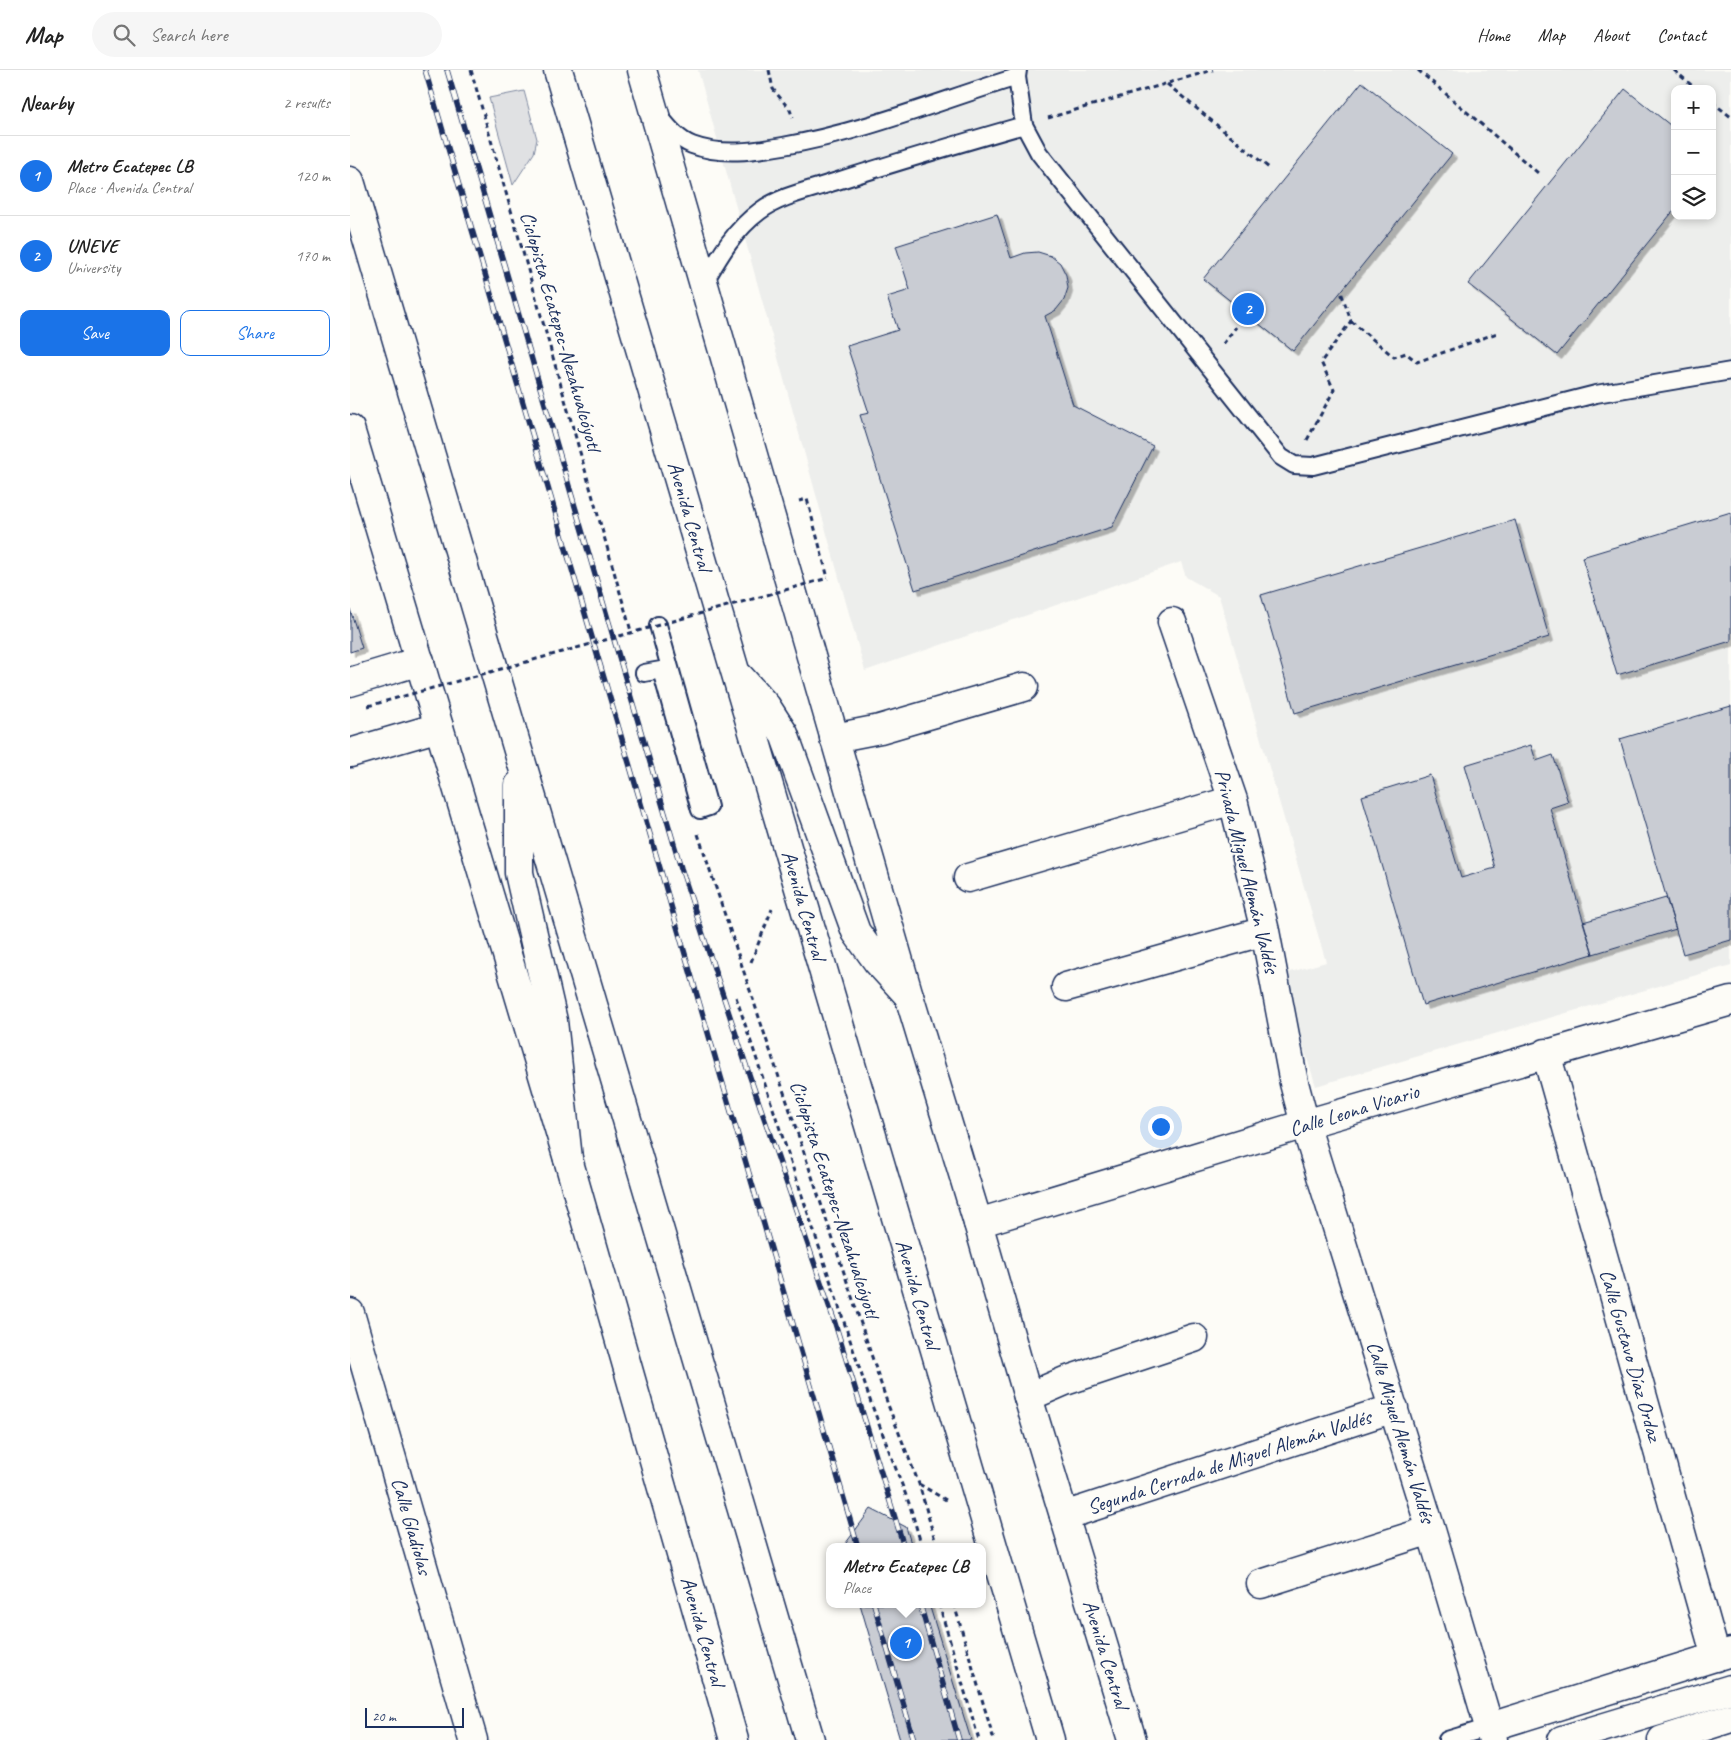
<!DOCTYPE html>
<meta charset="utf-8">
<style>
body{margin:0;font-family:Caveat,sans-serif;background:#f6f6f6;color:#222}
.controls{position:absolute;right:15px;top:15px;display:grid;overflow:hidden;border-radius:10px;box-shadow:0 2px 8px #0003}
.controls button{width:45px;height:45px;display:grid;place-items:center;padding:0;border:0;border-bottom:1px solid #e0e0e0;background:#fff;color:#222;font:25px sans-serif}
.scale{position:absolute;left:15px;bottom:12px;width:99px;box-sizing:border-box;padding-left:5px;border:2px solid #1b2f5e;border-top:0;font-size:14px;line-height:18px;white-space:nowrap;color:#1b2f5e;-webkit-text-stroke:4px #fdfcf7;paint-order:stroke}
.you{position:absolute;left:810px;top:1056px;width:18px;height:18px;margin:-12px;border:4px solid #fff;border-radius:50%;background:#1a73e8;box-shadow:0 0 0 8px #1a73e833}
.badge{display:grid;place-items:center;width:32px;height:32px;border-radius:50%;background:#1a73e8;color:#fff;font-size:16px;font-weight:700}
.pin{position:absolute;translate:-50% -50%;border:2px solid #fff;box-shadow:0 1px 5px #0006}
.popup{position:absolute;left:476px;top:1473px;width:160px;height:65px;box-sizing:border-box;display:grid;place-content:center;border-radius:10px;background:#fff;filter:drop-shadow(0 1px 4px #0005);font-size:16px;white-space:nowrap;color:#767676}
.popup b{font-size:19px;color:#222}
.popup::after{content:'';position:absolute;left:50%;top:100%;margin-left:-10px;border:10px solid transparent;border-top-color:#fff}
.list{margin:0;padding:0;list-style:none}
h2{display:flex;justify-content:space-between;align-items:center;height:65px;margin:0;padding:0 20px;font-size:21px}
h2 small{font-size:16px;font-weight:400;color:#767676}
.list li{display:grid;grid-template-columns:32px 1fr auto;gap:15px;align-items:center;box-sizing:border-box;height:80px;padding:0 20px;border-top:1px solid #e0e0e0}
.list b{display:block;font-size:19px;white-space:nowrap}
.list p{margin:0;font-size:16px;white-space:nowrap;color:#767676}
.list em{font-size:16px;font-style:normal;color:#767676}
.actions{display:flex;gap:10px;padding:15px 20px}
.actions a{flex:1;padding:11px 0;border:1px solid #1a73e8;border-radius:10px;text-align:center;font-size:18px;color:#1a73e8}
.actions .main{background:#1a73e8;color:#fff}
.icon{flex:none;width:28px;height:28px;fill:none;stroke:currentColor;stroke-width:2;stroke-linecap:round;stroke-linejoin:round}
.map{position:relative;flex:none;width:1381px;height:1670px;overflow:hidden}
header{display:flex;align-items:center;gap:30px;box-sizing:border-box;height:70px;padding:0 25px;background:#fff;border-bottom:1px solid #e0e0e0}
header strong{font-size:24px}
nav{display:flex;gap:28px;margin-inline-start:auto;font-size:18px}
.search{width:350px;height:45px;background:#f6f6f6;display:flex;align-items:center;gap:12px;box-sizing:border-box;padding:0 18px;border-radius:28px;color:#767676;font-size:19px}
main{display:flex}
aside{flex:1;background:#fff}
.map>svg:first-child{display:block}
.built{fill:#edeeec;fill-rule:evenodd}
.green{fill:#e0e1e3;stroke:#7e88a0}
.building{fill:#c9ccd3;stroke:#1b2f5e;filter:url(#shadow)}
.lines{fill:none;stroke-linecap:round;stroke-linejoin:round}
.lane-casing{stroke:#1b2f5e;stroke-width:20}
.street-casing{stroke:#1b2f5e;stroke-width:31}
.secondary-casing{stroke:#1b2f5e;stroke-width:31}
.highway-casing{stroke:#1b2f5e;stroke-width:31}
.path{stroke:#1b2f5e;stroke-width:3;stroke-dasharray:5 4;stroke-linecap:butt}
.lane{stroke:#fdfcf7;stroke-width:16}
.street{stroke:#fdfcf7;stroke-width:28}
.secondary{stroke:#fdfcf7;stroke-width:28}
.highway{stroke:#fdfcf7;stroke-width:28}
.rail-casing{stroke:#1b2f5e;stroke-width:5.5}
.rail{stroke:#fdfcf7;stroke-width:4;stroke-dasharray:11;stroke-linecap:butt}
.path-bridge{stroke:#1b2f5e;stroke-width:3;stroke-dasharray:5 4;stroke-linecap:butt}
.labels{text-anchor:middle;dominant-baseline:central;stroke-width:4;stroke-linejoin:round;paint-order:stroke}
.street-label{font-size:21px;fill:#1b2f5e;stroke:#fdfcf7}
</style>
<header>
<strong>Map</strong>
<div class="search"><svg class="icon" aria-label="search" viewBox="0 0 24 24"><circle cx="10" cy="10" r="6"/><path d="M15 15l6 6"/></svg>Search here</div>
<nav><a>Home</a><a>Map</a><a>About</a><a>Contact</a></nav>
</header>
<main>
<aside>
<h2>Nearby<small>2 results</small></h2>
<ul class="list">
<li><span class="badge">1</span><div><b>Metro Ecatepec LB</b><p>Place · Avenida Central</p></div><em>120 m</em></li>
<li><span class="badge">2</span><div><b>UNEVE</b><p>University</p></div><em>170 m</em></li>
</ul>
<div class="actions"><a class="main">Save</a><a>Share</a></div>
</aside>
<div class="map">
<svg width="1381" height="1670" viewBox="0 0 1381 1670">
<defs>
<filter id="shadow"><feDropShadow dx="4.5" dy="4.5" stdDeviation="0" flood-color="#0004"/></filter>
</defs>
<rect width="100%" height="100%" fill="#fdfcf7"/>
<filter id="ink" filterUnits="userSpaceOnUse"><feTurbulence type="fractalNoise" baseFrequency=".02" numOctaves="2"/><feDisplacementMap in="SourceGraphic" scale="10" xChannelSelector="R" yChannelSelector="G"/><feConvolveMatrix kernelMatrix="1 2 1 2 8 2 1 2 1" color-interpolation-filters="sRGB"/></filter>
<g filter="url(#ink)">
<!-- built -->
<path class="built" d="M348,0h1033v895l-415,121 -36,-111 46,-13 -107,-366 -33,-19 -5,-15 -316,109zM1325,19h37v127h-37z"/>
<!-- green -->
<path class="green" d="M174,21l13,48 -3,14 -21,32 -24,-87z"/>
<!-- building -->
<path class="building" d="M1012,12l90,72 -159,197 -90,-72z
M1275,19l50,40v80l-118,146 -89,-71z
M647,144l14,44 14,-5 13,-1 13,4 9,7 6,12 2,13 -4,12 -8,10 -11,6 28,89 80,41 -41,81 -197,63 -55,-175 9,-2 -22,-67 51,-16 -11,-33 23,-7 -14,-44z
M1381,442v129l-114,34 -35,-118z
M1165,450l34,117 -254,76 -34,-118z
M0,539l12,39 -12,4z
M1381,636v234l-48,14 -63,-215z
M1181,675l5,16 17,-6 15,47 -18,6 43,146 -170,51 -61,-209 68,-21 31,103 34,-10 -30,-103z
M1316,828l10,31 -83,25 -10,-32z
M521,1439l35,18 6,20h-69z
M510,1534h69l42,136h-71z"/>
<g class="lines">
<!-- lane casing -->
<g class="lane-casing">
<path id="lane" d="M668,0l-1,7 7,48 15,28 242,304 13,8 19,1 283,-72 135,-23
M311,48c9,11 18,22 31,27 29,11 62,6 91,1 81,-14 156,-45 234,-69
M354,213c15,-26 30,-53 56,-72 20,-15 50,-21 74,-29 63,-20 127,-39 190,-57
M294,603l17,-3 39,140 9,-3 -51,-182
M1097,1670l43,-13"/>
</g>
<!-- street casing -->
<g class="street-casing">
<path id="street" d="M822,552l61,178 32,131 29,152 11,41 126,406 62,210
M0,612l70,-21
M484,668l46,-9 144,-42
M0,683l89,-26
M618,808l265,-78
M716,917l199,-56
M1196,983l170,604
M628,1153l327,-99 426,-123
M0,1243l123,427
M678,1327l37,-16 129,-43
M714,1446l330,-108
M911,1514l170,-54
M1140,1657l241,-75
M1312,1670l69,-22"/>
</g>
<!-- secondary casing -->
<g class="secondary-casing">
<path id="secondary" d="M292,0l267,926 69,227 50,174 104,343
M0,359l218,730 166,581
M1212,1670l169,-51"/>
</g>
<!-- highway casing -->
<g class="highway-casing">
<path id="highway" d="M208,0l492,1670
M0,111l460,1559
M390,607l26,29 18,28 72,198 21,29 32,35
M169,715v88l34,148 15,138"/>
</g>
<!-- path -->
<path class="path" d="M121,0l160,561
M419,0l4,19 17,21 3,8
M1068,0l120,103
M1324,0l22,19
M817,14l102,84
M1362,32l19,15
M698,48l165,-48
M1001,251l43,36 12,-4 11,9 80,-29
M873,274l13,-17
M957,370l27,-50 -13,-28 30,-41 -10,-29
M449,431l8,-2 21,79
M348,764l190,571 31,79 18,63
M401,892l21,-53
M386,927l135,406 39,103 12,41
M569,1414l27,16
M589,1534l40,136
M604,1534l40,136"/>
<!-- lane -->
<use href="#lane" class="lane"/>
<!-- street -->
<use href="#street" class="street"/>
<!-- secondary -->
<use href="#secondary" class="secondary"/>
<!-- highway -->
<use href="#highway" class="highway"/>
<!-- rail casing -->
<g class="rail-casing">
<path id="rail" d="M75,0l237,805 196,672
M97,0l234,798 69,209 84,243 70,227
M524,1534l40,136
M570,1534l39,136"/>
</g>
<!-- rail -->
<use href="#rail" class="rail"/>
<!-- path-bridge -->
<path class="path-bridge" d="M18,636l460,-128"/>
</g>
</g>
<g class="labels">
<!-- street labels -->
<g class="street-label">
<text transform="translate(211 261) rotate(74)">Ciclopista Ecatepec-Nezahualcóyotl</text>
<text transform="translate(340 446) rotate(74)">Avenida Central</text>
<text transform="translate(897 801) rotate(76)">Privada Miguel Alemán Valdés</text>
<text transform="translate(454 835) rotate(74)">Avenida Central</text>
<text transform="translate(1004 1040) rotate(-17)">Calle Leona Vicario</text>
<text transform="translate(485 1129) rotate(72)">Ciclopista Ecatepec-Nezahualcóyotl</text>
<text transform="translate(568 1224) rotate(74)">Avenida Central</text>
<text transform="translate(1281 1285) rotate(74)">Calle Gustavo Díaz Ordaz</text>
<text transform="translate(1051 1362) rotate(73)">Calle Miguel Alemán Valdés</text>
<text transform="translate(879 1392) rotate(-18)">Segunda Cerrada de Miguel Alemán Valdés</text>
<text transform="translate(62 1456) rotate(74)">Calle Gladiolas</text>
<text transform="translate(353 1561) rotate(74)">Avenida Central</text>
<text transform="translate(756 1584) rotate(73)">Avenida Central</text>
</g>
</g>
</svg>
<div class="controls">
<button>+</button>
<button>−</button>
<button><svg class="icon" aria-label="layers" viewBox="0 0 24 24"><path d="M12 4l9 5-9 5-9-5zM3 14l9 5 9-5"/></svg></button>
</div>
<div class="scale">20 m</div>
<div class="you"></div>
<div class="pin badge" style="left:556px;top:1573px">1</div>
<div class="popup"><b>Metro Ecatepec LB</b>Place</div>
<div class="pin badge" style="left:898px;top:239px">2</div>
</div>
</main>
